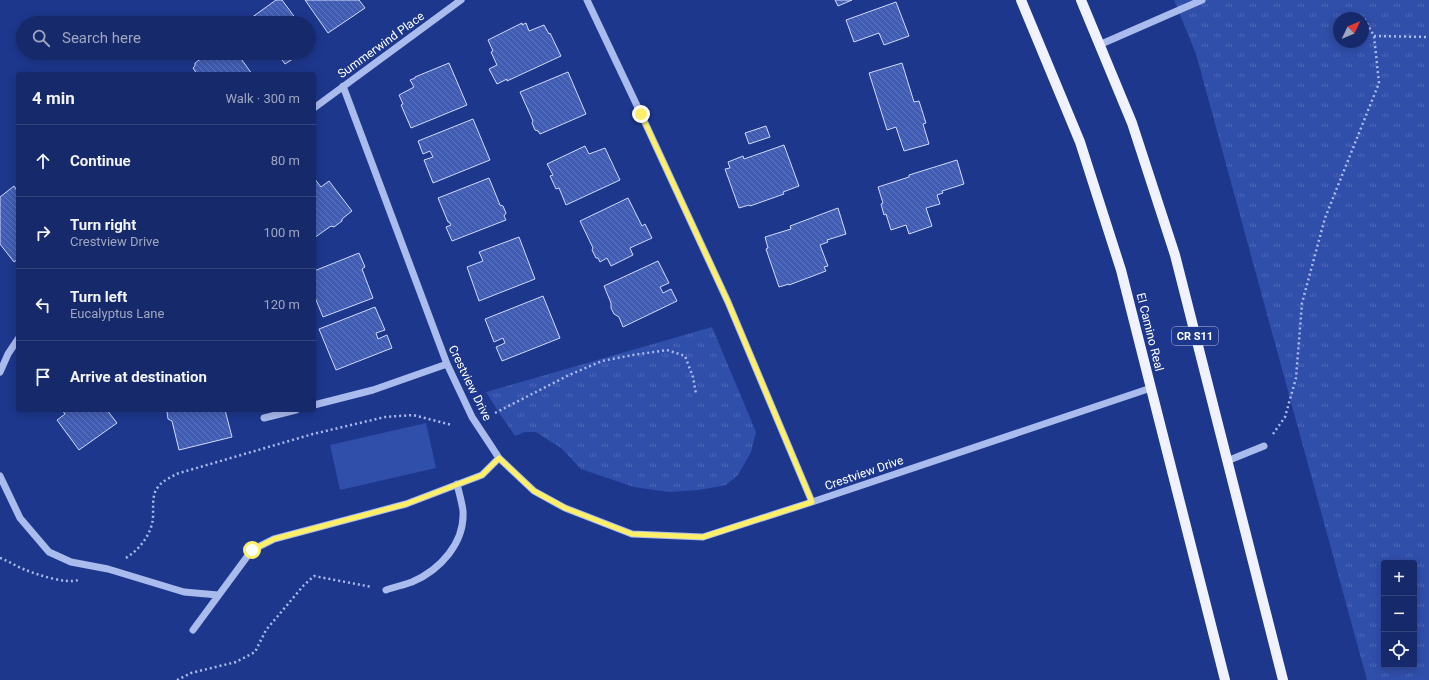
<!DOCTYPE html>
<meta charset="utf-8">
<style>
body{margin:0;font-family:Roboto,sans-serif;background:#1f3170;color:#f1f3f6}
.controls{position:absolute;right:12px;bottom:12px;display:grid;overflow:hidden;border-radius:4px;box-shadow:0 2px 10px #0003}
.controls button{width:36px;height:36px;display:grid;place-items:center;padding:0;border:0;border-bottom:1px solid #35457e;background:#16296a;color:#f1f3f6;font:20px sans-serif}
.compass{position:absolute;left:1333px;top:12px;width:36px;height:36px;border-radius:50%;background:#16296a;box-shadow:0 2px 10px #0003;rotate:46deg}
.stop{position:absolute;width:12px;height:12px;margin:-9px;border:3px solid #fdf068;border-radius:50%;background:#fff}
.stop.end{background:#fdf068;border-color:#fff;box-shadow:0 1px 4px #0008}
.list{margin:0;padding:0;list-style:none}
h2{display:flex;justify-content:space-between;align-items:center;height:52px;margin:0;padding:0 16px;font-size:17px}
h2 small{font-size:13px;font-weight:400;color:#9ea6c1}
.list li{display:grid;grid-template-columns:26px 1fr auto;gap:12px;align-items:center;box-sizing:border-box;height:72px;padding:0 16px;border-top:1px solid #35457e}
.list b{display:block;font-size:15px;white-space:nowrap}
.list p{margin:0;font-size:13px;white-space:nowrap;color:#9ea6c1}
.list em{font-size:13px;font-style:normal;color:#9ea6c1}
.icon{flex:none;width:22px;height:22px;fill:none;stroke:currentColor;stroke-width:2;stroke-linecap:round;stroke-linejoin:round}
.map{position:relative;flex:none;width:1429px;height:680px;overflow:hidden}
.search{position:absolute;background:#16296a;box-shadow:0 2px 10px #0003;left:16px;top:16px;width:300px;height:44px;display:flex;align-items:center;gap:10px;box-sizing:border-box;padding:0 14px;border-radius:22px;color:#9ea6c1;font-size:15px}
.panel{position:absolute;background:#16296a;box-shadow:0 2px 10px #0003;left:16px;top:72px;width:300px;height:340px;border-radius:4px}
.map>svg:first-child{display:block}
.grass{fill:url(#grass-tufts);fill-rule:evenodd}
.pitch{fill:#304fab}
.building{fill:url(#building-back-hatch);stroke:#cfdaf9}
.lines{fill:none;stroke-linecap:round;stroke-linejoin:round}
.path{stroke:#aabbed;stroke-width:2.5;stroke-dasharray:2 3;stroke-linecap:butt}
.minor{stroke:#aabbed;stroke-width:7}
.major{stroke:#f0f3ff;stroke-width:10}
.route{stroke:#fdf068;stroke-width:5}
.labels{text-anchor:middle;dominant-baseline:central;stroke-width:3.5;stroke-linejoin:round;paint-order:stroke}
.shield{fill:#1d378d;stroke:#bbc3dd;stroke-width:1}
.shield-label{font-size:11px;font-weight:bold;fill:#fff}
.street-label{font-size:12px;fill:#fff;stroke:#1d378d}
</style>
<div class="map">
<svg width="1429" height="680" viewBox="0 0 1429 680">
<defs>
<pattern id="grass-tufts" width="24" height="20" patternUnits="userSpaceOnUse"><rect width="24" height="20" fill="#304fab"/><path d="M3 7l-1-3M5 7V3M7 7l1-3M15 17l-1-3M17 17v-4M19 17l1-3" fill="none" stroke="#4f69b8"/></pattern>
<pattern id="building-back-hatch" width="6" height="6" patternUnits="userSpaceOnUse"><rect width="6" height="6" fill="#415db3"/><path d="M-1 5l2 2M0 0l6 6M5-1l2 2" fill="none" stroke="#5e75be"/></pattern>
</defs>
<rect width="100%" height="100%" fill="#1d378d"/>
<!-- grass -->
<path class="grass" d="M1174,0h255v680h-62l-171,-626zM1339,18h24v24h-24zM1384,563h30v102h-30z
M712,327l44,105 -5,20 -13,23 -12,10 -27,5 -30,2 -35,-5 -53,-18 -20,-21 -25,-16h-12l-9,4 -15,-22 -14,-22z"/>
<!-- pitch -->
<path class="pitch" d="M426,423l10,45 -96,22 -10,-45z"/>
<!-- building -->
<path class="building" d="M276,0h6l17,23h-55z
M305,0h54l6,8 -37,25z
M835,0h17l-14,6z
M896,2l13,34 -25,9 -5,-12 -25,9 -8,-22z
M522,23v2l4,-2 3,8 15,-6 5,9 1,-1 11,23 -54,25v-2l-10,5 -8,-15 8,-4 -6,-13 2,-1 -5,-11z
M309,37l5,9 -5,3z
M213,53h24l15,21h-55l-4,-6 2,-2v-3l7,-5h4z
M277,53h27l-10,7 -1,-1 -8,5z
M449,63l18,42 -56,23 -10,-23 2,-1 -4,-9 15,-8 -4,-7 5,-2v-1z
M902,63l12,39 5,-1 7,22 -3,1 6,20 -25,7 -8,-24 -9,3 -18,-57z
M568,72l18,42 -46,20 -2,-3 -3,-1 -3,-7 1,-2 -13,-29z
M473,119l17,41 -57,23 -9,-23 9,-3 -3,-6 -7,3 -5,-13z
M766,126l4,11 -21,7 -4,-11z
M784,145l15,41 -16,6 1,2 -34,12 -1,-1 -10,3 -14,-39 5,-1 -2,-6 15,-6 1,3z
M585,146l4,8 16,-6 15,32 -54,25 -7,-17 -3,1 -6,-13 3,-1 -6,-11z
M957,160l7,24 -22,7 1,2 -6,2 3,9 -14,4 6,18 -23,8 -3,-9 -15,5 -5,-16 -2,1 -3,-11 2,-1 -5,-16 31,-10v-2z
M314,178l7,9 8,-6 23,30 -10,8v2l-8,6 -3,-1 -17,12z
M489,178l11,27 3,1 3,7 -2,3 2,4 -54,21 -6,-14 5,-2 -2,-3h-1l-10,-24z
M14,186l4,6v67l-4,3 -14,-18v-47z
M628,198l14,28 3,-2 7,14 -22,10 3,7 -22,11 -4,-8 -7,4 -2,-4h-2l-4,-8 1,-2 -13,-27z
M838,208l8,26 -19,6 1,2 -8,3 8,21 -4,1 2,4 -37,14v-1l-10,3 -13,-38 2,-1 -3,-11 26,-8 -1,-3z
M519,237l16,42 -56,22 -12,-34 16,-6 -4,-9z
M359,253l6,14 -3,2 11,29 -50,19 -9,-22v-24z
M658,261l11,22 -9,4 3,6 8,-4 6,12 -54,26 -4,-10 -5,-3 -3,-6v-5l-7,-17z
M543,296l17,42 -58,23 -6,-14 9,-4 -2,-5 -9,4 -9,-23z
M375,307l10,23 -9,3 2,6 9,-4 5,13 -56,22 -17,-41z
M62,410h45l10,13 -38,27 -22,-30 8,-6z
M168,410h57l7,27 -53,13 -7,-29 -4,-2 -1,-7z"/>
<g class="lines">
<!-- path -->
<path class="path" d="M1374,36l55,1
M495,413l74,-38 33,-14 31,-6 34,-5 18,6 8,21 3,17
M1273,434l12,-17 11,-39 6,-75 23,-85 54,-135 -5,-47 -10,-18
M0,558c9,3 17,9 26,12 11,5 41,14 52,10
M126,558c12,-8 22,-19 26,-34 3,-12 -2,-27 6,-37 4,-6 12,-9 18,-13l137,-40 72,-17 28,-2 39,10
M177,680l14,-7 45,-11 19,-10 11,-22 38,-45 10,-9 58,11"/>
<!-- minor -->
<path class="minor" d="M587,0l54,114 87,188 84,200
M1099,45l103,-45
M343,86l104,278 25,53 27,41 35,33 31,17 67,26 71,3 109,-35 339,-114
M314,108l147,-108
M0,372l8,-18 10,-15
M314,405l59,-15 74,-26
M264,418l32,-8
M1227,461l37,-15
M0,476l20,42 29,34 22,10 37,7 76,23 34,3
M386,590c8,-3 18,-5 26,-8 28,-12 53,-39 51,-71 -1,-9 -4,-18 -6,-27
M193,630l59,-80 22,-11 132,-35 76,-29 17,-17"/>
<!-- major -->
<path class="major" d="M1021,0l59,142 41,128 104,410
M1081,0l51,123 43,132 108,425"/>
</g>
<g class="lines">
<!-- route -->
<path class="route" d="M252,550l22,-11 132,-35 76,-29 17,-17 35,33 31,17 67,26 71,3 109,-35 -84,-200 -87,-188"/>
</g>
<g class="labels">
<!-- shield labels -->
<rect class="shield" x="1172" y="327" width="46" height="18" rx="3"/>
<g class="shield-label">
<text x="1195" y="336">CR S11</text>
</g>
<!-- street labels -->
<g class="street-label">
<text transform="translate(381 45) rotate(-36)">Summerwind Place</text>
<text transform="translate(1150 332) rotate(76)">El Camino Real</text>
<text transform="translate(470 383) rotate(64)">Crestview Drive</text>
<text transform="translate(864 473) rotate(-19)">Crestview Drive</text>
</g>
</g>
</svg>
<div class="controls">
<button>+</button>
<button>−</button>
<button><svg class="icon" aria-label="locate" viewBox="0 0 24 24"><circle cx="12" cy="12" r="6"/><path d="M12 2v4M12 18v4M2 12h4M18 12h4"/></svg></button>
</div>
<svg class="compass" viewBox="-18 -18 36 36"><path d="M0-13l5 13h-10z" fill="#e53935"/><path d="M0 13l5-13h-10z" fill="#9ea6c1"/></svg>
<div class="stop" style="left:252px;top:550px"></div>
<div class="stop end" style="left:641px;top:114px"></div>
<div class="search"><svg class="icon" aria-label="search" viewBox="0 0 24 24"><circle cx="10" cy="10" r="6"/><path d="M15 15l6 6"/></svg>Search here</div>
<section class="panel">
<h2>4 min<small>Walk · 300 m</small></h2>
<ul class="list">
<li><svg class="icon" aria-label="ahead" viewBox="0 0 24 24"><path d="M12 20V5M6 11l6-6 6 6"/></svg><div><b>Continue</b></div><em>80 m</em></li>
<li><svg class="icon" aria-label="right" viewBox="0 0 24 24"><path d="M7 20v-9h11M14 6l5 5-5 5"/></svg><div><b>Turn right</b><p>Crestview Drive</p></div><em>100 m</em></li>
<li><svg class="icon" aria-label="left" viewBox="0 0 24 24"><path d="M17 20v-9H6M10 6l-5 5 5 5"/></svg><div><b>Turn left</b><p>Eucalyptus Lane</p></div><em>120 m</em></li>
<li><svg class="icon" aria-label="arrive" viewBox="0 0 24 24"><path d="M6 21V4h12l-3 4 3 4H6"/></svg><div><b>Arrive at destination</b></div></li>
</ul>
</section>
</div>
